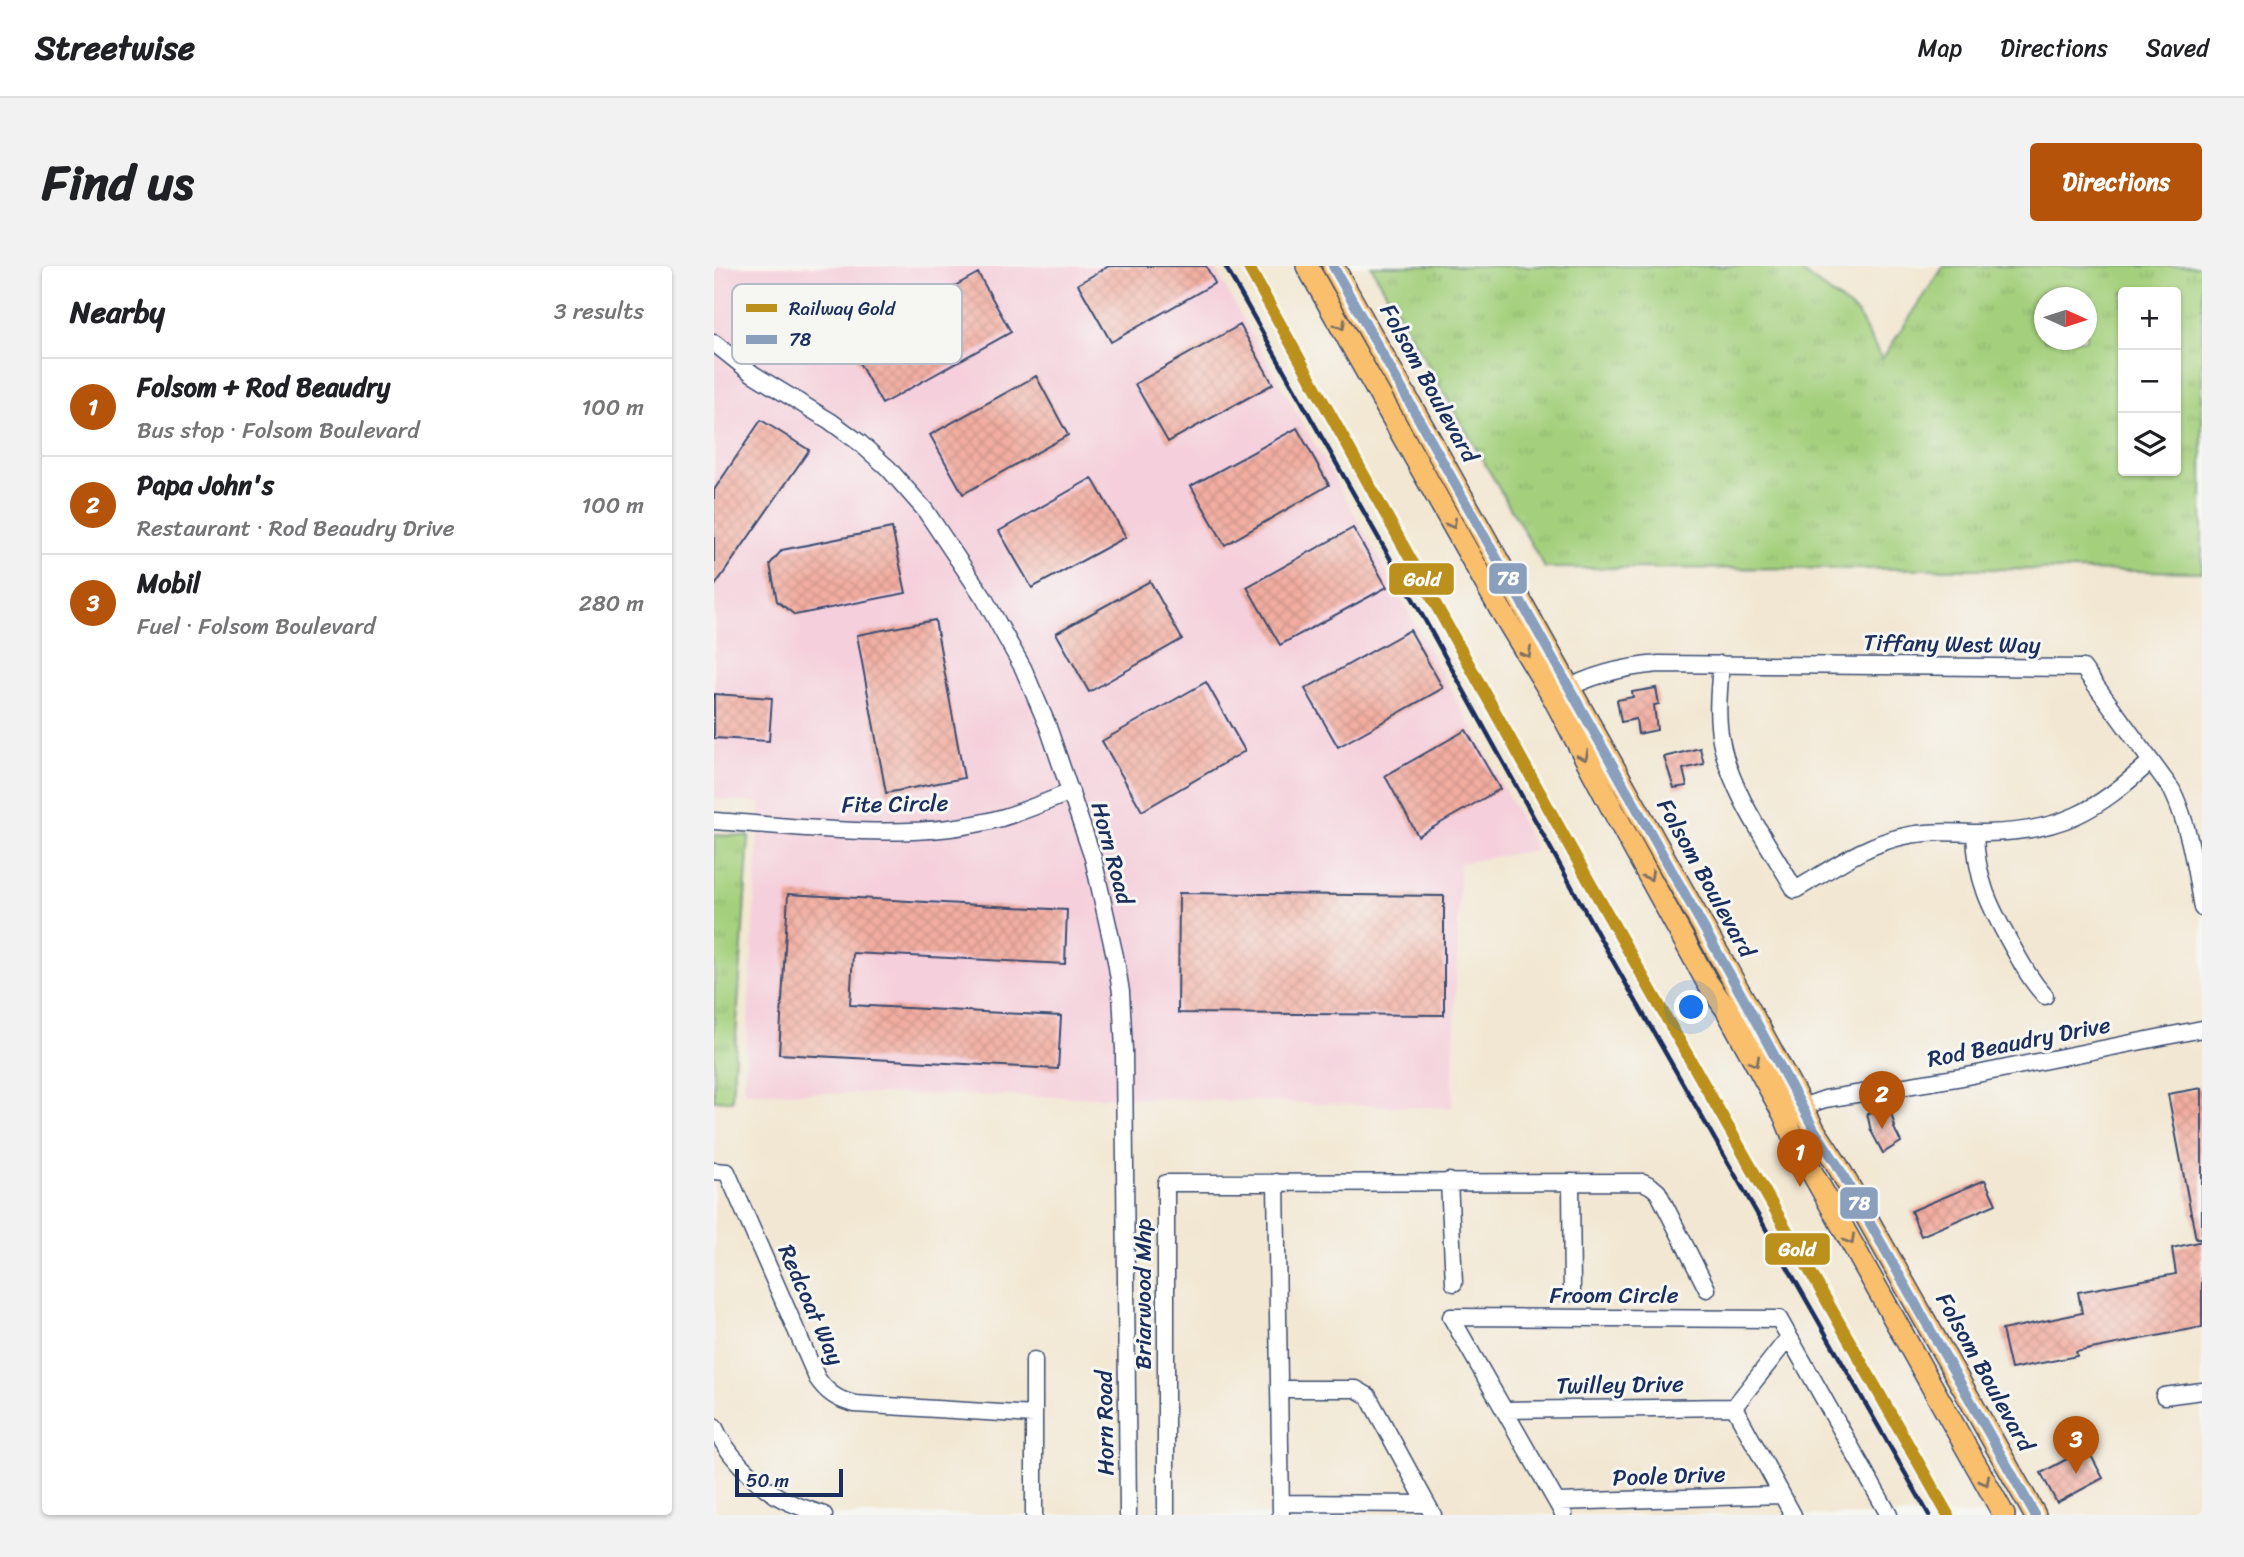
<!DOCTYPE html>
<meta charset="utf-8">
<style>
body{margin:0;font-family:Sriracha,sans-serif;background:#f2f2f2;color:#202124}
.controls{position:absolute;right:21px;top:21px;display:grid;overflow:hidden;border-radius:7px;box-shadow:0 2px 5px #0004}
.controls button{width:63px;height:63px;display:grid;place-items:center;padding:0;border:0;border-bottom:2px solid #e0e0e0;background:#fff;color:#202124;font:35px sans-serif}
.compass{position:absolute;left:1320px;top:21px;width:63px;height:63px;border-radius:50%;background:#fff;box-shadow:0 2px 5px #0004;rotate:93deg}
.scale{position:absolute;left:21px;bottom:18px;width:108px;box-sizing:border-box;padding-left:7px;border:4px solid #1b2f5e;border-top:0;font-size:19px;line-height:24px;white-space:nowrap;color:#1b2f5e;-webkit-text-stroke:5px #f6f6f2;paint-order:stroke}
.you{position:absolute;left:978px;top:742px;width:24px;height:24px;margin:-18px;border:5px solid #fff;border-radius:50%;background:#1a73e8;box-shadow:0 0 0 10px #1a73e833}
.badge{display:grid;place-items:center;width:46px;height:46px;border-radius:50%;background:#b45309;color:#fff;font-size:23px;font-weight:700}
.pin{position:absolute;translate:-50% -58px;filter:drop-shadow(0 2px 4px #0008)}
.pin::after{content:'';position:absolute;top:37px;width:24px;height:21px;background:inherit;clip-path:polygon(0 0,100% 0,50% 100%)}
.list{margin:0;padding:0;list-style:none}
h2{display:flex;justify-content:space-between;align-items:center;height:91px;margin:0;padding:0 28px;font-size:30px}
h2 small{font-size:23px;font-weight:400;color:#757577}
.list li{display:grid;grid-template-columns:46px 1fr auto;gap:21px;align-items:center;box-sizing:border-box;height:98px;padding:0 28px;border-top:2px solid #e0e0e0}
.list b{display:block;font-size:26px;white-space:nowrap}
.list p{margin:0;font-size:23px;white-space:nowrap;color:#757577}
.list em{font-size:23px;font-style:normal;color:#757577}
.icon{flex:none;width:38px;height:38px;fill:none;stroke:currentColor;stroke-width:2;stroke-linecap:round;stroke-linejoin:round}
.map{position:relative;flex:none;width:1488px;height:1249px;overflow:hidden;border-radius:7px}
header{display:flex;align-items:center;gap:42px;box-sizing:border-box;height:98px;padding:0 35px;background:#fff;border-bottom:2px solid #e0e0e0}
header strong{font-size:33px}
nav{display:flex;gap:38px;margin-inline-start:auto;font-size:24px}
.intro{display:flex;align-items:center;justify-content:space-between;box-sizing:border-box;height:168px;padding:0 42px}
h1{margin:0;font-size:49px}
.button{padding:18px 32px;border-radius:7px;background:#b45309;color:#fff;font-size:24px;font-weight:700}
main{display:flex;gap:42px;padding:0 42px}
aside{flex:1;background:#fff;border-radius:7px;box-shadow:0 2px 5px #0004}
.map>svg:first-child{display:block}
.built{fill:#f5cfdb}
.grass{fill:url(#grass-tufts);stroke:#60806e;stroke-width:2;fill-rule:evenodd}
.building{fill:url(#building-cross-hatch)}
.lines{fill:none;stroke-linecap:round;stroke-linejoin:round}
.minor-casing{stroke:#3b4b6f;stroke-width:19}
.major-casing{stroke:#3b4b6f;stroke-width:24}
.minor{stroke:#fff;stroke-width:16}
.major{stroke:#f9bf6d;stroke-width:21}
.rail{stroke:#1b2f5e;stroke-width:4.5}
.bus-1-casing{stroke:#f6f6f2;stroke-width:16}
.bus-1{stroke:#8a9fbc;stroke-width:10}
.rail-1-casing{stroke:#f6f6f2;stroke-width:18}
.rail-1{stroke:#bb901c;stroke-width:12}
.oneway{stroke:#7f7065}
.labels{text-anchor:middle;dominant-baseline:central;stroke-width:6;stroke-linejoin:round;paint-order:stroke}
.street-label{font-size:23px;fill:#1b2f5e;stroke:#f6f6f2}
.key{fill:#f6f6f2;stroke:#b4bac6;stroke-width:2}
.key-label{font-size:19px;fill:#1b2f5e}
.line-badge{stroke:#f6f6f2;stroke-width:2.5}
.badge-label{font-size:19px;text-anchor:middle;font-weight:bold;fill:#fff}
</style>
<header>
<strong>Streetwise</strong>
<nav><a>Map</a><a>Directions</a><a>Saved</a></nav>
</header>
<div class="intro"><h1>Find us</h1><a class="button">Directions</a></div>
<main>
<aside>
<h2>Nearby<small>3 results</small></h2>
<ul class="list">
<li><span class="badge">1</span><div><b>Folsom + Rod Beaudry</b><p>Bus stop · Folsom Boulevard</p></div><em>100 m</em></li>
<li><span class="badge">2</span><div><b>Papa John's</b><p>Restaurant · Rod Beaudry Drive</p></div><em>100 m</em></li>
<li><span class="badge">3</span><div><b>Mobil</b><p>Fuel · Folsom Boulevard</p></div><em>280 m</em></li>
</ul>
</aside>
<div class="map">
<svg width="1488" height="1249" viewBox="0 0 1488 1249">
<defs>
<pattern id="grass-tufts" width="24" height="20" patternUnits="userSpaceOnUse" patternTransform="scale(1.75)"><rect width="24" height="20" fill="#a4d07d"/><path d="M3 7l-1-3M5 7V3M7 7l1-3M15 17l-1-3M17 17v-4M19 17l1-3" fill="none" stroke="#8db36e"/></pattern>
<pattern id="building-cross-hatch" width="8" height="8" patternUnits="userSpaceOnUse" patternTransform="scale(1.75)"><rect width="8" height="8" fill="#f2ada0"/><path d="M0 0l8 8M0 8l8-8" fill="none" stroke="#cf958c"/></pattern>
</defs>
<rect width="100%" height="100%" fill="#f6f6f2"/>
<filter id="ink" filterUnits="userSpaceOnUse"><feTurbulence type="fractalNoise" baseFrequency=".0143" numOctaves="2"/><feDisplacementMap in="SourceGraphic" scale="14" xChannelSelector="R" yChannelSelector="G"/><feConvolveMatrix kernelMatrix="1 2 1 2 8 2 1 2 1" color-interpolation-filters="sRGB"/></filter>
<filter id="wash" filterUnits="userSpaceOnUse"><feTurbulence type="fractalNoise" baseFrequency=".00686" numOctaves="4" result="noise"/><feDisplacementMap in="SourceGraphic" scale="28" xChannelSelector="R" yChannelSelector="G"/><feGaussianBlur stdDeviation="1.57" result="paint"/><feColorMatrix in="noise" values="0 0 0 0 0 0 0 0 0 0 0 0 0 0 0 0 0 1.4 0 .05"/><feComposite in="paint" operator="in"/></filter>
<g filter="url(#wash)">
<rect width="100%" height="100%" fill="#f2e7d2"/>
<!-- built -->
<path class="built" d="M0,0h499l149,261 115,210 59,113 -76,13 -8,245 -305,-10 -403,-6 16,-289 -46,-3z"/>
<!-- grass -->
<path class="grass" d="M657,0h423l63,47 25,46 62,-93h258v306l-208,-3 -449,-1zM1462,26v179h-53v-179zM1330,32h42v42h-42z
M0,569l35,1 -17,265 -18,-1z"/>
<g id="blocks">
<!-- building -->
<path class="building" d="M395,0h97l9,17 -104,59 -33,-58z
M264,7l33,59 -129,72 -33,-59z
M526,59l33,59 -105,58 -33,-58z
M322,110l32,59 -105,59 -33,-59z
M47,154l48,30 -95,137v-97z
M583,162l32,57 -104,60 -34,-59z
M378,212l34,59 -94,51 -33,-57z
M178,262l14,65 -111,22 -18,-14 -7,-37 12,-14z
M639,262l34,59 -107,58 -33,-58z
M436,315l32,58 -93,53 -33,-59z
M221,354l29,158 -78,15 -29,-158z
M696,364l33,58 -105,59 -33,-58z
M492,416l39,69 -103,60 -40,-70z
M942,422l3,16 -5,1 3,25 -19,4 -2,-15 -15,3 -4,-22 16,-3 -1,-5z
M0,428l58,4 -3,43 -55,-3z
M752,464l34,59 -82,47 -33,-60z
M986,482l4,16 -21,5 4,17 -13,2 -10,-31z
M465,627l265,3v119l-266,-2z
M74,628l279,16 -2,54 -212,-11 -3,52 211,11 -3,53 -279,-15z
M1488,822v151h-6l-28,-145z
M1176,843l5,18 -1,1 7,14 -18,11 -12,-22 -4,-18z
M1271,914l11,24 -75,32 -10,-25z
M1488,975v86l-126,25 1,4 -66,13 -9,-39 80,-17 -4,-21 98,-18 -4,-26z
M1373,1182l16,30 -46,25 -16,-30z"/>
</g>
</g>
<g filter="url(#ink)">
<use href="#blocks" fill-opacity="0" stroke="#3b4b6f" stroke-width="2"/>
<g class="lines">
<!-- minor casing -->
<g class="minor-casing">
<path id="minor" d="M0,77l39,31 77,47 30,22 28,25 37,42 59,88 39,70 24,56 46,134 23,103 5,31 3,58 4,465
M1007,398c-2,26 -5,51 0,76 9,51 48,105 74,150 35,-20 70,-46 110,-54 26,-6 54,-3 80,-3 76,-1 112,-22 166,-72
M847,426c31,-18 63,-25 98,-28l424,4 89,122c18,38 23,77 30,118
M0,555c91,6 199,22 287,-3 24,-7 47,-17 70,-26
M1261,567c1,47 15,74 37,113 10,18 19,35 33,50
M1079,844l32,-11 137,-22 240,-48
M0,905l13,1 90,206c10,15 21,22 38,26l179,11
M735,915l5,102
M562,916l5,333
M857,916l1,111
M737,1051l328,2 110,196
M737,1051l113,198
M1075,1071l-55,70 59,108
M565,1123h77l12,7 65,119
M1450,1130l38,-5
M791,1144l229,-3
M0,1160c12,27 38,54 63,70 14,9 31,13 47,19
M843,1236l225,-7
M567,1237l146,1
M320,1249v-155
M452,1249v-332l477,-1 8,4 7,6 49,97"/>
</g>
<!-- major casing -->
<g class="major-casing">
<path id="major" d="M593,0l193,343 53,88 63,119 91,166 19,27 58,106 11,27 209,373
M619,0l414,739 68,126 21,32 199,352"/>
</g>
<!-- minor -->
<use href="#minor" class="minor"/>
<!-- major -->
<use href="#major" class="major"/>
<!-- rail -->
<path class="rail" d="M511,0l201,356 179,325 324,568"/>
<!-- bus-1 casing -->
<g class="bus-1-casing">
<path id="bus-1" d="M619,0l414,739 68,126 21,32 199,352"/>
</g>
<!-- bus-1 -->
<use href="#bus-1" class="bus-1"/>
<!-- rail-1 casing -->
<g class="rail-1-casing">
<path id="rail-1" d="M534,0l342,617 358,632"/>
</g>
<!-- rail-1 -->
<use href="#rail-1" class="rail-1"/>
</g>
<!-- one-way arrows -->
<defs><path id="oneway-chevron" d="M-2-3.5L2.5 0L-2 3.5" fill="none" stroke-width="1.6" stroke-linecap="round" stroke-linejoin="round" transform="scale(1.75)"/></defs>
<g class="oneway">
<use href="#oneway-chevron" transform="translate(627 59) rotate(61)"/>
<use href="#oneway-chevron" transform="translate(738 258) rotate(61)"/>
<use href="#oneway-chevron" transform="translate(813 387) rotate(59)"/>
<use href="#oneway-chevron" transform="translate(870 490) rotate(62)"/>
<use href="#oneway-chevron" transform="translate(935 610) rotate(61)"/>
<use href="#oneway-chevron" transform="translate(1041 796) rotate(61)"/>
<use href="#oneway-chevron" transform="translate(1136 974) rotate(60)"/>
<use href="#oneway-chevron" transform="translate(1271 1215) rotate(61)"/>
</g>
</g>
<g class="labels">
<!-- street labels -->
<g class="street-label">
<text transform="translate(715 117) rotate(61)">Folsom Boulevard</text>
<text transform="translate(1238 378) rotate(1)">Tiffany West Way</text>
<text transform="translate(181 538) rotate(-1)">Fite Circle</text>
<text transform="translate(398 587) rotate(75)">Horn Road</text>
<text transform="translate(992 612) rotate(61)">Folsom Boulevard</text>
<text transform="translate(1305 776) rotate(-11)">Rod Beaudry Drive</text>
<text transform="translate(429 1028) rotate(-90)">Briarwood Mhp</text>
<text x="900" y="1029">Froom Circle</text>
<text transform="translate(97 1039) rotate(66)">Redcoat Way</text>
<text transform="translate(1271 1106) rotate(61)">Folsom Boulevard</text>
<text transform="translate(906 1119) rotate(-1)">Twilley Drive</text>
<text transform="translate(391 1157) rotate(-91)">Horn Road</text>
<text transform="translate(955 1210) rotate(-2)">Poole Drive</text>
</g>
</g>
<!-- legend -->
<rect x="18" y="18" width="230" height="80" rx="10" class="key"/>
<rect x="32" y="38" width="31" height="8" fill="#bb901c"/>
<rect x="32" y="69" width="31" height="9" fill="#8a9fbc"/>
<g class="key-label">
<text x="75" y="49">Railway Gold</text>
<text x="75" y="80">78</text>
</g>
<g class="line-badge">
<rect x="774" y="296" width="40" height="33" rx="7" fill="#8a9fbc"/>
<rect x="674" y="296" width="67" height="34" rx="7" fill="#bb901c"/>
<rect x="1125" y="920" width="40" height="34" rx="7" fill="#8a9fbc"/>
<rect x="1050" y="966" width="67" height="34" rx="7" fill="#bb901c"/>
</g>
<g class="badge-label">
<text x="794" y="319">78</text>
<text x="708" y="320">Gold</text>
<text x="1145" y="944">78</text>
<text x="1083" y="990">Gold</text>
</g>
</svg>
<div class="controls">
<button>+</button>
<button>−</button>
<button><svg class="icon" aria-label="layers" viewBox="0 0 24 24"><path d="M12 4l9 5-9 5-9-5zM3 14l9 5 9-5"/></svg></button>
</div>
<svg class="compass" viewBox="-18 -18 36 36"><path d="M0-13l5 13h-10z" fill="#e53935"/><path d="M0 13l5-13h-10z" fill="#757577"/></svg>
<div class="scale">50 m</div>
<div class="you"></div>
<div class="pin badge" style="left:1086px;top:921px">1</div>
<div class="pin badge" style="left:1168px;top:863px">2</div>
<div class="pin badge" style="left:1362px;top:1208px">3</div>
</div>
</main>
